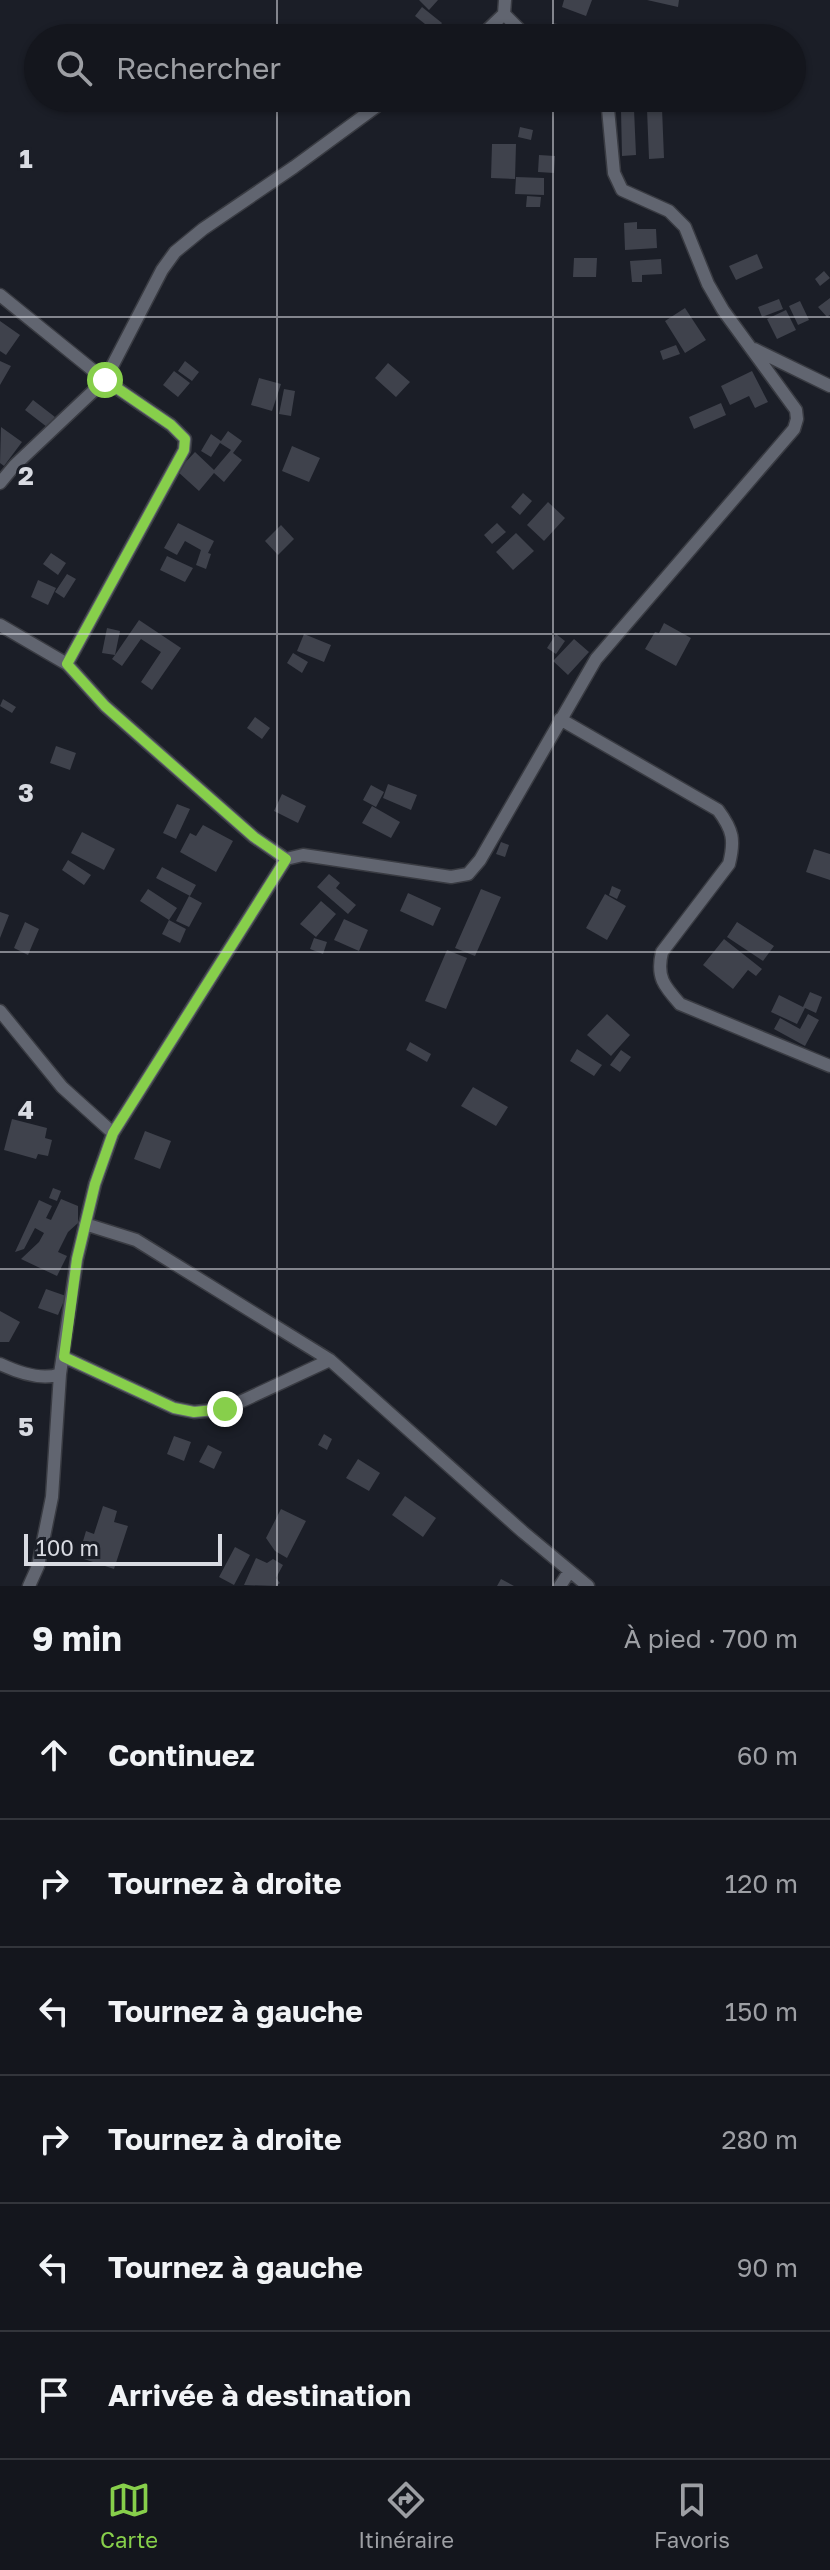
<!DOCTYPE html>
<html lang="fr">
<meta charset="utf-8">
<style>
body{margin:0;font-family:"Golos Text",sans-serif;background:#1d1f26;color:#f1f3f6}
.scale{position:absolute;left:24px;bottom:20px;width:198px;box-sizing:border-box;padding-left:8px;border:4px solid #d9dbe2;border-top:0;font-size:22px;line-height:28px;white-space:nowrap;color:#d9dbe2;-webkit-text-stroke:6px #1b1e27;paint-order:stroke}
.stop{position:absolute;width:24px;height:24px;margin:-18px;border:6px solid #87cf4b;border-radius:50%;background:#fff}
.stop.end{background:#87cf4b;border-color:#fff;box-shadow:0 2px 8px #0008}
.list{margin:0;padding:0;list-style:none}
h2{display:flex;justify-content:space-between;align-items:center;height:104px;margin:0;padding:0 32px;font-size:34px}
h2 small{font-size:26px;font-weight:400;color:#9d9fa4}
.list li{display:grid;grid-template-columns:52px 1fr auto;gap:24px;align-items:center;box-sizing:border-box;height:128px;padding:0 32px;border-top:2px solid #33353b}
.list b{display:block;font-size:30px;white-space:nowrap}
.list em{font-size:26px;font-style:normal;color:#9d9fa4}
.icon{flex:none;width:44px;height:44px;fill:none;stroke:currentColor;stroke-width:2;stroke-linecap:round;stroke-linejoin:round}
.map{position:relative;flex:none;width:830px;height:1586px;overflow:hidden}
.search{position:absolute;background:#14161d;box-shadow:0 2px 6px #0004;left:24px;right:24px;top:24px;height:88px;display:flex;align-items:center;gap:20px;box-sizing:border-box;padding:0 28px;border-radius:44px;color:#9d9fa4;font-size:30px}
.sheet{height:872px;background:#14161d}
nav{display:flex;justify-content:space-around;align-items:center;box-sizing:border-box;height:112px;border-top:2px solid #33353b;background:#14161d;font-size:22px;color:#9d9fa4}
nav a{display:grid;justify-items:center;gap:4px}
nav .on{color:#87cf4b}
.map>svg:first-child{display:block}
.building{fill:#3f424c}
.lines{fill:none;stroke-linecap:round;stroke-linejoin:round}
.minor-casing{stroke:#393b42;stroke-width:15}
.minor{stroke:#616570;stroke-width:12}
.route{stroke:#87cf4b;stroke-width:10}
.grid{fill:none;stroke:#d9dbe2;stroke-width:2;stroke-opacity:0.55}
.grid-label{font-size:26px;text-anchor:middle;font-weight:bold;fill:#d9dbe2;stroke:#1b1e27;stroke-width:6;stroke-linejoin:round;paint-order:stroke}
</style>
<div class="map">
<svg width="830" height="1586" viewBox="0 0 830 1586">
<rect width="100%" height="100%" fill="#1b1e27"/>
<!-- building -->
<path class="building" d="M419,0h19l-9,10z
M564,0h28l-6,16 -24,-9z
M647,0h32l-1,7z
M422,7l20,16 -7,9 -20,-16z
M552,23l17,3 -2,12 -18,-2z
M423,28l8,10 -17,-2z
M495,98h14l-6,9 -10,-6z
M547,98h20l-3,6z
M662,108l2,50 -15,1 -2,-50z
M634,109l2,46 -14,1 -1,-46z
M520,127l13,3 -2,10 -13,-3z
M492,144h24l-1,35 -24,-1z
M539,155l16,1 -1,17 -16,-1z
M516,177l28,1v17l-29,-1z
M527,196l14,1 -1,10h-14z
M637,222v7h19l1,19 -32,2 -1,-27z
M757,254l6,14 -27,12 -7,-14z
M574,258h23l-1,19h-23z
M661,259l1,15 -20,1v7h-10l-2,-21z
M824,271l6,7 -10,8 -5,-7z
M830,298v17l-3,2 -9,-10z
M779,299l4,10 -21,8 -4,-10z
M800,301l9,19 -11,5 -9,-19z
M685,308l21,32 -21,13 -20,-32z
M786,310l10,20 -19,9 -10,-20z
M0,321l20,14 -14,20 -6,-4z
M676,345l4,9 -17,6 -3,-9z
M0,361l11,5 -11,19z
M185,361l14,11 -7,9 -14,-10z
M388,363l22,19 -14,15 -21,-19z
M174,371l16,12 -12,14 -15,-12z
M752,371l16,31 -13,6 -6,-12 -19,9 -9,-19z
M259,378l22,6 -9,27 -21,-6z
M284,389l11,2 -4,25 -12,-2z
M33,400l22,17 -8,10 -22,-17z
M721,403l5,12 -32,14 -5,-12z
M1,427l21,15 -18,24 -4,-3z
M228,431l14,10 -9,12 9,7 -18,22 -10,-9 -15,18 -22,-20 18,-19 19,18 17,-20 -11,-7 -9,14 -10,-6 10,-17 10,7z
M292,446l28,12 -11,24 -27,-11z
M523,493l9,8 -12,14 -9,-8z
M548,502l17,16 -21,23 -17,-16z
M178,523l36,18 -6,12 3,1 -5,15 -10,-4 5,-15 -16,-9 -8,14 -13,-7z
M497,523l9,9 -14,12 -8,-9z
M281,525l13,14 -16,16 -13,-14z
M516,533l18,18 -21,19 -17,-18z
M51,553l15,10 -8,12 -15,-11z
M167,556l26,12 -8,14 -25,-12z
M67,574l9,5 -12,19 -9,-6z
M38,580l18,8 -8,17 -17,-8z
M139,620l42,28 -29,42 -11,-8 20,-30 -20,-13 -19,27 -10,-7 3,-4 -13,-2 5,-25 13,3 -5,24z
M664,623l27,15 -15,28 -31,-17 10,-17 4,1z
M304,634l27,11 -7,17 -27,-11z
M556,634l9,7 -9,13 -9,-6z
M574,639l15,13 -21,23 -15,-14z
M293,653l15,9 -6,11 -15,-10z
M3,699l13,8 -4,6 -12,-7z
M255,717l15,11 -8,11 -15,-11z
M56,746l20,7 -6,17 -20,-7z
M388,784l29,11 -6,15 -28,-12z
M371,785l13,7 -8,15 -13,-7z
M282,794l24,12 -8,17 -24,-12z
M177,804l13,5 -14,30 -13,-6z
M372,806l28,16 -9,16 -29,-15z
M203,825l30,16 -17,31 -36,-20 10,-19 6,3z
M82,832l33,17 -11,21 -33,-17z
M501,842l8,3 -4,12 -9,-3z
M814,849l16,5v26l-24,-8z
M68,860l23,15 -7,10 -22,-15z
M162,867l34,18 -6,11 -34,-18z
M329,874l11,9 -4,5 20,17 -8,9 -31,-27z
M612,886l9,4 -4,9 -8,-4z
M148,889l29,19 -8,12 -29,-19z
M481,889l20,8 -26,59 -20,-8z
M408,893l33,15 -8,18 -33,-15z
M605,894l21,12 -19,34 -21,-12z
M189,896l13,7 -13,24 -13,-6z
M321,901l15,13 -20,23 -16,-13z
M0,912l9,3 -9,23z
M344,919l24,11 -9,21 -25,-11z
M169,920l17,9 -6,14 -18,-9z
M25,922l14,7 -11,26 -14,-7z
M737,922l37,24 -11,15 -36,-24z
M314,938l13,4 -4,12 -13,-5z
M724,939l38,30 -6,7 -8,-6 -15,19 -30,-24z
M447,950l20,8 -21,51 -21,-8z
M810,992l12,5 -6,16 -11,-5 -8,16 -26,-12 8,-17 24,12z
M607,1014l23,21 -19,21 -24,-21z
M808,1014l11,6 -14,26 -31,-17 6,-11 20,11z
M410,1042l21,12 -4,8 -21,-12z
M577,1049l25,16 -8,11 -24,-15z
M621,1050l10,7 -11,15 -10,-7z
M473,1087l35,20 -12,19 -35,-20z
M12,1119l35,9 -2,10 7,2 -4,16 -10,-2 -2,5 -32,-9z
M145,1131l26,10 -11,28 -26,-10z
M53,1188l8,3 -4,10 -8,-3z
M61,1199l17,7v17l-10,9 -10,20 9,4 -10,20 -36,-17 18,-17 5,-9 -9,-5 -11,21 -9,3 24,-52 13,6 -6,12 5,2z
M46,1289l20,7 -8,19 -20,-7z
M0,1311l20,11 -11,20h-9z
M324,1434l8,5 -5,11 -9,-5z
M174,1436l17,6 -7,19 -17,-7z
M208,1445l14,7 -8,17 -15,-7z
M358,1459l22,14 -11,18 -23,-13z
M405,1496l31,22 -13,19 -31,-22z
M103,1506l14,5 -3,11 14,4 -14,43 -33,-11 3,-9 -3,-1 5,-17 8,3z
M281,1509l25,12 -19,37 -12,-7 -9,-13z
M235,1547l15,8 -16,30 -15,-8z
M256,1558l11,5 6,-4 10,6 -7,13 4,5 -4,3 -32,-1z
M501,1579l13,7h-17z"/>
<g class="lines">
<!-- minor casing -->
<g class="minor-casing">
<path id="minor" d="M505,0l-1,14 24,24
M479,38l25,-24
M0,295l105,85 66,45 14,14 -1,11 -117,214
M754,349l76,37
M0,483l15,-18 90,-85 57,-110 13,-18 28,-23 91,-62 94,-69
M0,625l67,39 38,42 149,131 32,22 17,-4 14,2 134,20 17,-3 12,-14 116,-201 198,-230 3,-10 -1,-9 -73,-100 -15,-26 -23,-57 -16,-16 -47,-21 -8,-17 -7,-75
M560,719l158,91c15,20 17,30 11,54l-67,88c-6,25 2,34 18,52l150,62
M0,1011l62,76 51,46
M85,1224l51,16 194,120 193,172 65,54
M64,1357l110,51 20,4 31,-3 105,-49
M0,1364c17,8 42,17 60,10
M29,1586l9,-20 14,-69 8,-123 17,-115 18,-75 18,-51 173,-274
M560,1586l9,-14"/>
</g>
<!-- minor -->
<use href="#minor" class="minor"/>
</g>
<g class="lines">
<!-- route -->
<path class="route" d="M105,380l66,45 14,14 -1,11 -117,214 38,42 149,131 32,22 -173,274 -18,51 -18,75 -13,98 110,51 20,4 31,-3"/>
</g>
<!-- grid -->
<path class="grid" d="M277,0v38M553,0v38M277,98v1488M553,98v1488M0,317h830M0,634h830M0,952h830M0,1269h830"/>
<g class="grid-label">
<text x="26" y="168">1</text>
<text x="26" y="485">2</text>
<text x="26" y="802">3</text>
<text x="26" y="1119">4</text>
<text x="26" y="1436">5</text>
</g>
</svg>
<div class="scale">100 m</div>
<div class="stop" style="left:105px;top:380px"></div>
<div class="stop end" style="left:225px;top:1409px"></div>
<div class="search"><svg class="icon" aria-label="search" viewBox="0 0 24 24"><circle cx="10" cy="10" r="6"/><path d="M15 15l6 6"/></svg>Rechercher</div>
</div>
<section class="sheet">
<h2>9 min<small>À pied · 700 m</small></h2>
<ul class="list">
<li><svg class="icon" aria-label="ahead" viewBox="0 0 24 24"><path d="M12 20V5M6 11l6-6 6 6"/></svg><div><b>Continuez</b></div><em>60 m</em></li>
<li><svg class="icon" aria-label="right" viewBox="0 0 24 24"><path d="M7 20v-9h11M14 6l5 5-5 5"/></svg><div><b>Tournez à droite</b></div><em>120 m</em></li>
<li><svg class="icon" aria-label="left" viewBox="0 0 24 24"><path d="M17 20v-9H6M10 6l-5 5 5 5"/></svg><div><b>Tournez à gauche</b></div><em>150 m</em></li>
<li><svg class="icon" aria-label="right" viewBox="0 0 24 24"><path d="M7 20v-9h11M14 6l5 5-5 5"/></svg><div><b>Tournez à droite</b></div><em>280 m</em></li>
<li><svg class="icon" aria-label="left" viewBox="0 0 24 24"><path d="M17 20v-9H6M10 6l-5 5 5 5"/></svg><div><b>Tournez à gauche</b></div><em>90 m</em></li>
<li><svg class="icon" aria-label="arrive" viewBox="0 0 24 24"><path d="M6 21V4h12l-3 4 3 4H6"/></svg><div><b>Arrivée à destination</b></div></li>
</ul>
</section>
<nav>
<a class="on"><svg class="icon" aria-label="map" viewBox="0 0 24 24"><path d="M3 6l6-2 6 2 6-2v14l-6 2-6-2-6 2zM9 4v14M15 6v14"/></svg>Carte</a>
<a><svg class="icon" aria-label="directions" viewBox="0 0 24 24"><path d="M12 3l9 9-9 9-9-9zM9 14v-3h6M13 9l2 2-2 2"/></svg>Itinéraire</a>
<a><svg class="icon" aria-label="saved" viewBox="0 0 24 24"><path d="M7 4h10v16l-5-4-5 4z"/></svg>Favoris</a>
</nav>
